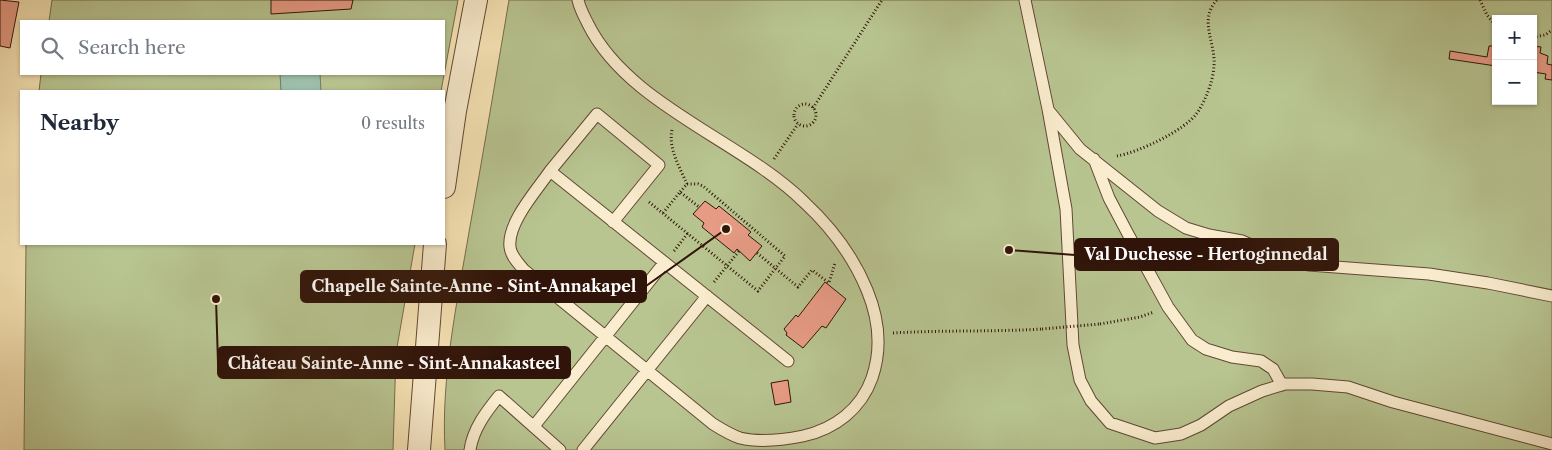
<!DOCTYPE html>
<meta charset="utf-8">
<style>
body{margin:0;font-family:"Libre Caslon Text",serif;background:#f2f2f3;color:#1f2937}
.controls{position:absolute;right:15px;top:15px;display:grid;overflow:hidden;border-radius:0px;box-shadow:0 1px 4px #0004}
.controls button{width:45px;height:45px;display:grid;place-items:center;padding:0;border:0;border-bottom:1px solid #e0e1e3;background:#fff;color:#1f2937;font:25px sans-serif}
.list{margin:0;padding:0;list-style:none}
h2{display:flex;justify-content:space-between;align-items:center;height:65px;margin:0;padding:0 20px;font-size:21px}
h2 small{font-size:16px;font-weight:400;color:#747a83}
.icon{flex:none;width:28px;height:28px;fill:none;stroke:currentColor;stroke-width:2;stroke-linecap:round;stroke-linejoin:round}
.map{position:relative;flex:none;width:1552px;height:450px;overflow:hidden}
.search{position:absolute;background:#fff;box-shadow:0 1px 4px #0004;left:20px;top:20px;width:425px;height:55px;display:flex;align-items:center;gap:12px;box-sizing:border-box;padding:0 18px;border-radius:0px;color:#747a83;font-size:19px}
.panel{position:absolute;background:#fff;box-shadow:0 1px 4px #0004;left:20px;top:90px;width:425px;height:155px;border-radius:0px}
.map>svg:first-child{display:block}
.green{fill:#b8c591;stroke:#746c4d;fill-rule:evenodd}
.water{fill:#9dbfab;stroke:#717b6a}
.building{fill:#e89c86;stroke:#301409}
.lines{fill:none;stroke-linecap:round;stroke-linejoin:round}
.lane-casing{stroke:#624834;stroke-width:13}
.street-casing{stroke:#624834;stroke-width:24}
.path{stroke:#301409;stroke-width:3;stroke-dasharray:1 2.5;stroke-linecap:butt}
.lane{stroke:#faedcf;stroke-width:11}
.street{stroke:#faedcf;stroke-width:22}
.path-bridge{stroke:#301409;stroke-width:3;stroke-dasharray:1 2.5;stroke-linecap:butt}
.leader{fill:none;stroke:#301409;stroke-width:2}
.callout-dot{fill:#301409;stroke:#faedcf;stroke-width:2}
.callout{fill:#301409;stroke:#301409;stroke-width:2}
.callout-label{font-size:16px;text-anchor:middle;font-weight:bold;fill:#fff}
</style>
<div class="map">
<svg width="1552" height="450" viewBox="0 0 1552 450">
<rect width="100%" height="100%" fill="#f7e4b5"/>
<filter id="stains"><feTurbulence type="fractalNoise" baseFrequency=".004" numOctaves="4"/><feColorMatrix values="0 0 0 0 .2 0 0 0 0 .09 0 0 0 0 .02 0 0 0 .5 -.17"/></filter>
<radialGradient id="worn" r=".72"><stop offset=".6" stop-color="#630" stop-opacity="0"/><stop offset="1" stop-color="#630" stop-opacity=".3"/></radialGradient>
<!-- green -->
<path class="green" d="M52,0h406l-17,91h-402l2,-17h403v-53h-395z
M509,0h1043v450h-1107c-4,-73 12,-147 24,-218 14,-77 27,-155 40,-232zM1496,19h37v82h-37z
M26,244h389l-19,109 -3,97h-369z"/>
<!-- water -->
<path class="water" d="M280,74h40l1,17h-40z"/>
<!-- building -->
<path class="building" d="M0,0l19,2 -9,46 -10,-2z
M271,0h82l-2,9 -80,5z
M1489,46h7v20l-47,-7 1,-8 37,6z
M1533,46l8,1 -1,6 8,3 -1,8 5,1v15l-7,-1 1,-5 -13,-2z
M705,201l11,8 3,-3 32,26 -3,3 14,11 -12,15 -13,-12 -3,4 -32,-26 2,-4 -11,-9z
M825,282l21,17 -20,29 -4,-2 -19,22 -17,-13 1,-2 -3,-4 12,-14 2,2z
M788,380l3,22 -16,3 -4,-22z"/>
<g class="lines">
<!-- lane casing -->
<g class="lane-casing">
<path id="lane" d="M578,0c2,9 6,16 10,24 40,81 153,116 216,178 27,25 49,54 63,88 12,29 15,59 5,88 -11,31 -37,51 -69,58 -20,4 -42,7 -63,2 -9,-3 -19,-9 -27,-14l-189,-154c-6,-7 -13,-14 -14,-23 -3,-24 27,-57 40,-76l238,190
M1025,0l23,109 18,100 7,136 7,35 11,21 19,22 45,15 26,-4 20,-9 28,-19 33,-15 23,-7h27l36,3 45,15 159,42
M1049,111l31,38 78,62 28,17 23,7 33,6 23,10 44,14 120,9 59,9 64,13
M1094,159l15,39 19,36 40,73 24,33 14,9 26,8 29,4 12,8 9,16
M550,171l47,-57 62,51 -46,57
M534,426l130,-163
M470,450c3,-21 16,-38 29,-54l61,54
M583,450l124,-154"/>
</g>
<!-- street casing -->
<g class="street-casing">
<path id="street" d="M444,187l11,-76 21,-111
M419,450l16,-206"/>
</g>
<!-- path -->
<path class="path" d="M1480,0l7,15 9,11
M1533,37l12,-2 7,-5
M794 115a11 11 0 1 1 22 0a11 11 0 1 1-22 0Z
M813,108l69,-108
M672,130c-4,18 8,38 15,54
M1117,156c22,-4 67,-25 80,-43 9,-13 16,-32 17,-47 2,-23 -16,-46 3,-66
M774,159l24,-35
M649,202l109,89 27,-35 -82,-70 -5,-2h-11l-7,8
M663,213l17,-21 19,15
M674,251l14,-18
M757,253l41,34 14,-17 17,13 6,-20
M714,282l25,-31
M1100,324l40,-7 14,-5
M893,333c50,-3 100,-1 149,-4"/>
<!-- lane -->
<use href="#lane" class="lane"/>
<!-- street -->
<use href="#street" class="street"/>
<!-- path-bridge -->
<path class="path-bridge" d="M1042,329l58,-5"/>
</g>
<!-- callouts -->
<path class="leader" d="M1009 250L1075 255M726 229L646 286M216 299L218 363"/>
<g class="callout-dot">
<circle cx="1009" cy="250" r="5"/>
<circle cx="726" cy="229" r="5"/>
<circle cx="216" cy="299" r="5"/>
</g>
<g class="callout">
<rect x="1075" y="239" width="263" height="31" rx="5"/>
<rect x="301" y="271" width="345" height="31" rx="5"/>
<rect x="218" y="347" width="352" height="31" rx="5"/>
</g>
<g class="callout-label">
<text x="1206" y="260">Val Duchesse - Hertoginnedal</text>
<text x="474" y="292">Chapelle Sainte-Anne - Sint-Annakapel</text>
<text x="394" y="369">Château Sainte-Anne - Sint-Annakasteel</text>
</g>
<rect width="100%" height="100%" filter="url(#stains)"/>
<rect width="100%" height="100%" fill="url(#worn)"/>
</svg>
<div class="controls">
<button>+</button>
<button>−</button>
</div>
<div class="search"><svg class="icon" aria-label="search" viewBox="0 0 24 24"><circle cx="10" cy="10" r="6"/><path d="M15 15l6 6"/></svg>Search here</div>
<section class="panel">
<h2>Nearby<small>0 results</small></h2>
<ul class="list">
</ul>
</section>
</div>
